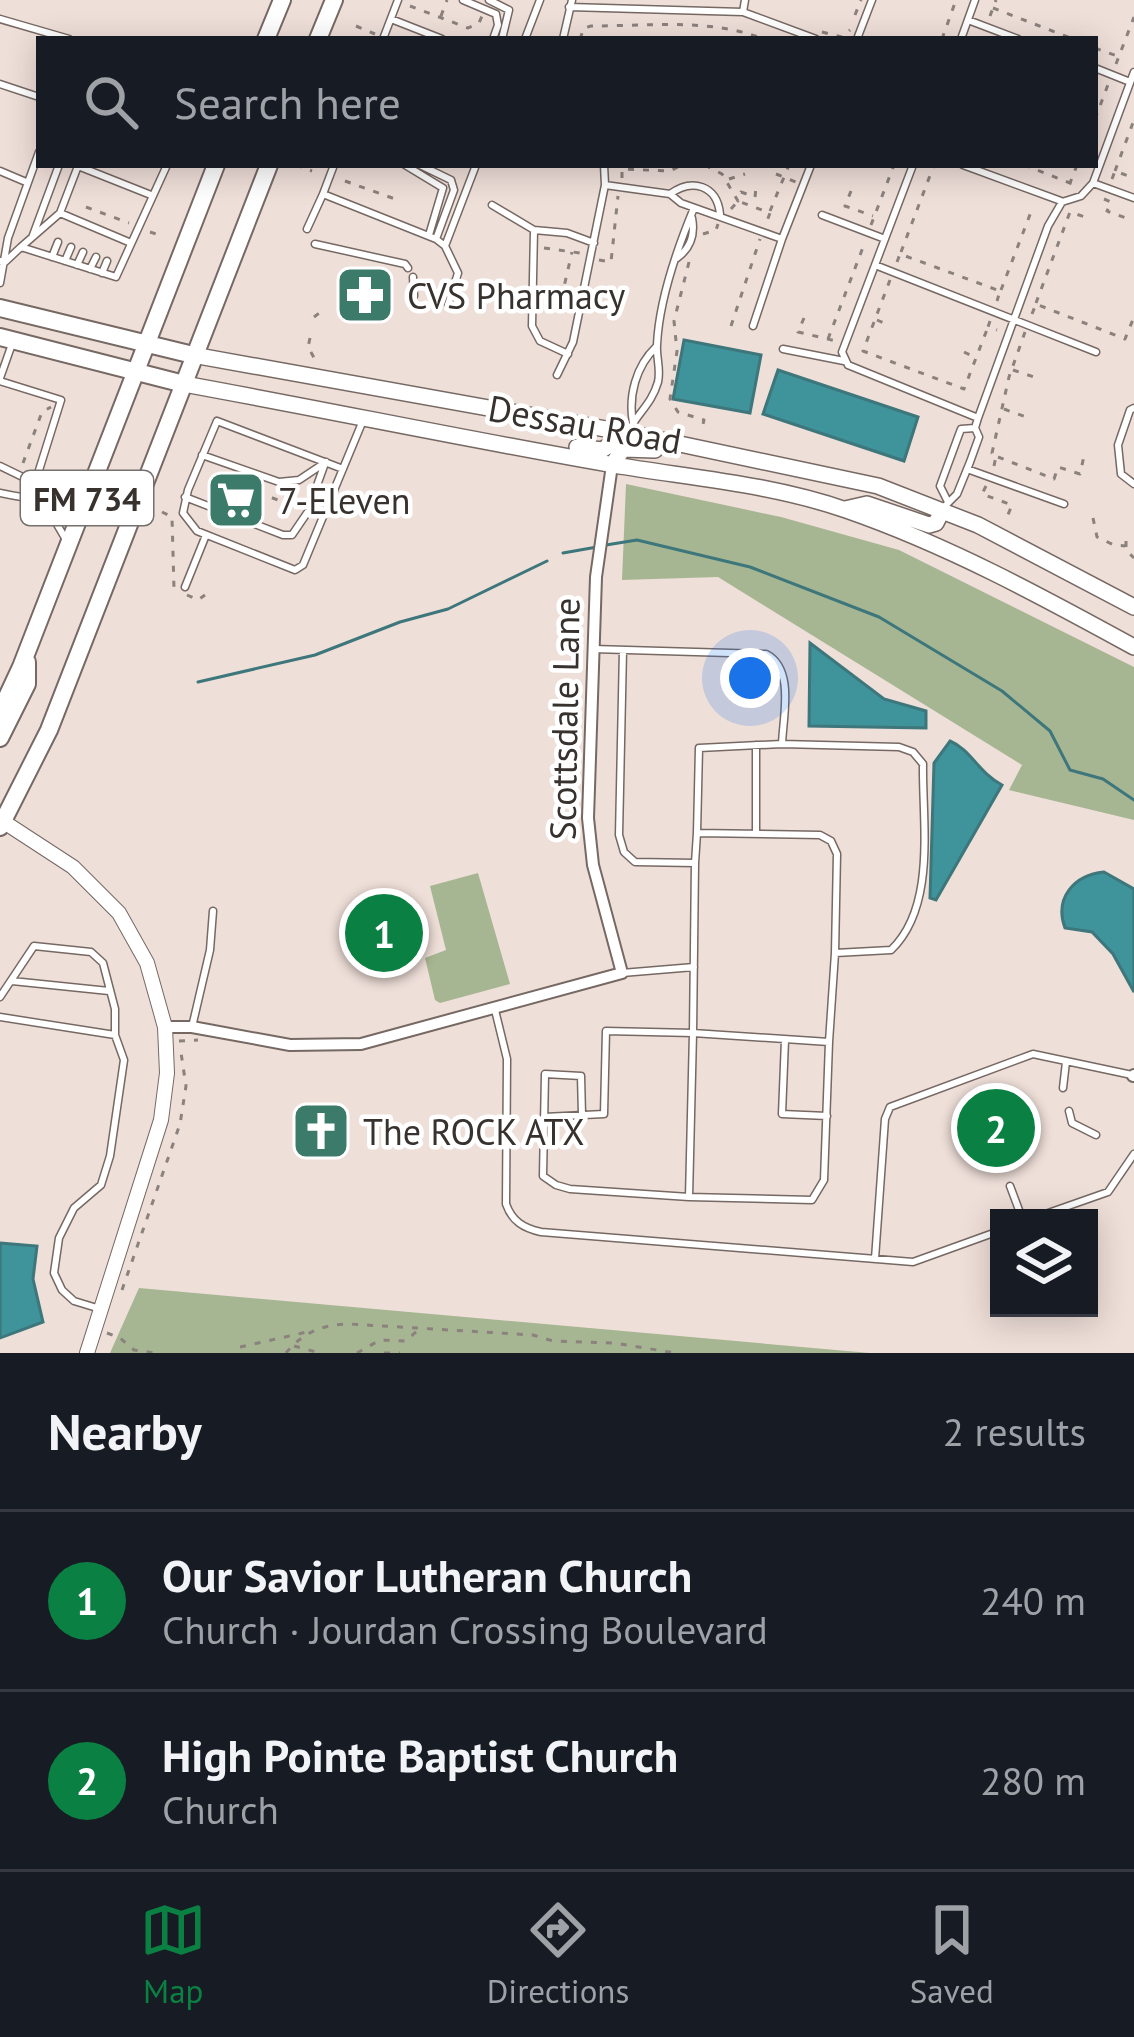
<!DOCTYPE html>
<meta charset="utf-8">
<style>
body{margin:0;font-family:"PT Sans",sans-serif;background:#20242c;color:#f1f3f6}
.controls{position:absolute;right:36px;bottom:36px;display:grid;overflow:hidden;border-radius:0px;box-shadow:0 6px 30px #0003}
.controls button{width:108px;height:108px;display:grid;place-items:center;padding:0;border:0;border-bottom:3px solid #363941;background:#171b24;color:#f1f3f6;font:60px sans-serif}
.you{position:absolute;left:750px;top:678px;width:42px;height:42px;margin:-30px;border:9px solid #fff;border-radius:50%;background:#1a73e8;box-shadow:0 0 0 18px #1a73e833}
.badge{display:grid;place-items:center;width:78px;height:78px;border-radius:50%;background:#0b8043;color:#fff;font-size:39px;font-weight:700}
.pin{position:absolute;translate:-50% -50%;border:6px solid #fff;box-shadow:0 3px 12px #0006}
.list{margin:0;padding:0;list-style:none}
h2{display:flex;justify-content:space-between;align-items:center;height:156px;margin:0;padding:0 48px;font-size:51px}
h2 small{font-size:39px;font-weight:400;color:#9ea1a6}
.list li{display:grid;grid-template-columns:78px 1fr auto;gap:36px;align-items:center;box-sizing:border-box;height:180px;padding:0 48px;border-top:3px solid #363941}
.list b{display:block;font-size:45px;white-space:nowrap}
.list p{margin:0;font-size:39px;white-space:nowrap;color:#9ea1a6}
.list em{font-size:39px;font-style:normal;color:#9ea1a6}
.icon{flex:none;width:66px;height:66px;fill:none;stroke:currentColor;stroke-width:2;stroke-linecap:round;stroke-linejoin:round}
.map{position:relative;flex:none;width:1134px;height:1353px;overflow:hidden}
.search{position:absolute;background:#171b24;box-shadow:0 6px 30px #0003;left:36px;right:36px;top:36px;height:132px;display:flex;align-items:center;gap:30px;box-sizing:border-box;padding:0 42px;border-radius:0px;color:#9ea1a6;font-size:45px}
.sheet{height:516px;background:#171b24}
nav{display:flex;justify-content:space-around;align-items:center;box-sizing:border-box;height:168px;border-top:3px solid #363941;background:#171b24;font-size:33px;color:#9ea1a6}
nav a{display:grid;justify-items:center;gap:6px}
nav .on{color:#0b8043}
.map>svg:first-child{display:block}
.green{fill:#a7b692}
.water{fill:#3f939b;stroke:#3d767b;stroke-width:3}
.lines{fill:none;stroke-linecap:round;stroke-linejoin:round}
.stream{stroke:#3d767b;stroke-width:3}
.service-casing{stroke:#766863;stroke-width:9}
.minor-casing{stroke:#766863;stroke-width:14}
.tertiary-casing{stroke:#766863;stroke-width:16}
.secondary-casing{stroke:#766863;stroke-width:18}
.primary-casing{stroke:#766863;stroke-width:20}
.path{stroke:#8b817d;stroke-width:3;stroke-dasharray:6 9;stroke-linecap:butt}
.service{stroke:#fff;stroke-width:6}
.minor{stroke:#fff;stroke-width:10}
.tertiary{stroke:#fff;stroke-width:14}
.secondary{stroke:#fff;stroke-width:15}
.primary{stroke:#fff;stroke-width:16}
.labels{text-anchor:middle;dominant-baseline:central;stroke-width:9;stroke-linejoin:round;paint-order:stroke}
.shield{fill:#fff;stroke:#74706d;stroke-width:3}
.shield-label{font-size:33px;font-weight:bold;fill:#38322f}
.poi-label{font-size:36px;fill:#38322f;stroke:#fff;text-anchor:start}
.street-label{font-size:36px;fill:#38322f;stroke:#fff}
</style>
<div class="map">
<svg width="1134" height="1353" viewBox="0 0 1134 1353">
<rect width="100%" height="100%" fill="#efdfd9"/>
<!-- green -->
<path class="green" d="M626,484l155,33 118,33 235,117v153l-125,-30 13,-25 -304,-188 -96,3z
M478,873l32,111 -70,19 -5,-3 -10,-42 21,-8 -16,-64z
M139,1288l731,65h-760z"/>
<!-- water -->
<path class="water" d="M684,340l77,15 -11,58 -77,-14z
M778,370l140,47 -14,44 -141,-47z
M810,643l74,56 42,12v17l-117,-2z
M950,741c21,9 28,31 52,44l-66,115 -6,-2 4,-135z
M1104,872l30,17v103l-21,-38 -21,-22 -27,-4c-11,-30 9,-53 39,-56z
M0,1243l37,3 -4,33 10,43 -43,16z"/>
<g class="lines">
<!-- stream -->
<path class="stream" d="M606,545l31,-5 113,27 129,50 123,74 48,40 20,39 33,9 31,21
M563,553l34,-6
M198,682l117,-27 85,-33 48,-13 99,-48"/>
<!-- service casing -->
<g class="service-casing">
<path id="service" d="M463,0l33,14 2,11 -5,14
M489,0l20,10 -7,29
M569,7l174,5 73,27
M743,12l2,-12
M0,19l69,20
M391,19l51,20
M968,20l50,19
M383,39l15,-39
M525,39l15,-39
M563,39l9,-39
M857,39l15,-39
M961,39l14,-39
M1095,68l35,14
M0,84l39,13
M405,165l38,23 -14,47
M420,165l31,15 3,10 -18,49
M604,165l1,20 65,9 11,9 101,36 29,-74
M913,165l-71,187 6,13 130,53
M963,165l98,36
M0,171l26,11
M1093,183l41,15
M323,194l11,-29
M670,194c22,-16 47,-9 50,20
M492,205l42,25
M60,213l71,30
M822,215l63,24
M307,229l16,-35 113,45 9,7 13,27 -10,32
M33,235l26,-70
M315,244l90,20 3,4
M445,246l31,-81
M21,247l39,-34 18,-47 73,29
M52,257l6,-15
M677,258c14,-10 18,-24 15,-40
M0,261l5,1 16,-15 95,30 51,-112
M65,261l6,-14
M77,265l6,-13
M875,265l221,87
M90,269l6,-12
M102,273l5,-12
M413,277l1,19
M0,283l8,-45 31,-86
M753,326l29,-87
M783,349l61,12
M568,354l-28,-13 -8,-15 2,-96 33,3 27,10
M557,375l16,-33 32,-157
M0,378l12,-34
M0,381l61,19 -31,99
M1134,408l-4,2 -12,35 3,29 13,10
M633,423c-5,-27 3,-57 23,-76
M629,430c10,-18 23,-27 29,-48 3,-14 -2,-24 -1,-37 2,-46 20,-96 37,-137
M202,455l77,27 20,-2 27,-18
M0,466l33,16
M343,469l-126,-48 -29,69 -5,23 14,18 98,39 8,-5 61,-147
M967,469l97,35
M315,491l9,-25
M0,493c31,7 60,11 88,-9
M185,497l98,38h9l15,-22
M947,500l-7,-14 18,-49 3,-8 14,-1
M36,502l15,12 14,24
M944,507l13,-13 13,-32 9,-25 -4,-9 3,-10 70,-192 14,-24 19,-6 12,-13 41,-111
M185,587l21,-52
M593,649l173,5c29,15 17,62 16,90l117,3 14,5 10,12c-1,57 14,142 -32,186l-56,3 -6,89 -136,-9 2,-170 -60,-1 -11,-10 -5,-17 4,-185
M756,745v89
M697,833l2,-85 83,-4
M695,863l2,-30 123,2 11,6 6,13 -2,99
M622,973l72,-6
M12,981l97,10
M0,997l34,-51 57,6 12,11 12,46v26l9,25 -14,96 -9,29 -27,23 -15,30 -5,35 8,17 12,11 23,7
M495,1010l12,49 -1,145c6,17 17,24 35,28l372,30 86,-31
M0,1017l115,18
M192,1027l18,-77 3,-39
M785,1040l-3,74 45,2
M1063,1088l3,-26
M1069,1111l3,12 24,12
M582,1115l-1,-39 -36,-2 -2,102 13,9 14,4 119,8
M544,1117l60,-3 2,-83 87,2 -4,164 123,3 12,-20 5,-138
M1010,1186l12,32
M1034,1218l74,-26 26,-38
M875,1259l10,-140 5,-12 143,-53 99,21"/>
</g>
<!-- minor casing -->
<g class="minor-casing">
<path id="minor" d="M165,1027h27l98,18 71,-1 261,-71 -29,-108 -5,-47 8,-241 16,-112
M1133,1076l1,-1"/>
</g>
<!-- tertiary casing -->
<g class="tertiary-casing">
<path id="tertiary" d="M4,822l69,45 46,46 28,50 18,64 2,46 -6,47 -74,233"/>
</g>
<!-- secondary casing -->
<g class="secondary-casing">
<path id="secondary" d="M193,355l435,78 250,53 100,39 156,82
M184,384c143,26 286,56 430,81 78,13 157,19 232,45 101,35 195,86 288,137
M577,447l25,3 24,-15
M612,465l11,-16 32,1
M845,509l22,-5 62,21 7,-2 6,-12"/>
</g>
<!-- primary casing -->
<g class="primary-casing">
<path id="primary" d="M266,39l16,-39
M318,39l16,-39
M0,308l193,47
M0,337l184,47
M0,712l21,-45 195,-502
M0,738l27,-54v-22
M0,827l49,-97 220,-565"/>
</g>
<!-- path -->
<path class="path" d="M410,6l58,22 11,-5 3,-7
M993,8l80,31
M855,15l6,-15
M441,16l6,-16
M990,16l6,-16
M356,26l19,8
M822,32l20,5 8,-7
M580,39l4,-11 7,-2c57,0 119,-8 173,13
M942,39l14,-39
M1095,48l22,8
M1116,64l18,-47
M1095,119l14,-37
M296,165l16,6
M705,165l17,9 16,27 3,-9 14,5 1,-9
M1024,165l46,18
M1077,165l-7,18 8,3
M1115,171l19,-51
M776,174l20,8
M622,178v-9l48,2 12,-6
M729,179l16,-5
M1112,179l3,-8 19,7
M345,181l50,18
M851,191l-6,15 28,10
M1104,199l7,3 -4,9 19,7
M86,207l43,16
M731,209l7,-8 32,12 -3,8
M770,211l19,-46
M871,225l23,-60
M150,232l9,3
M703,234l13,-4 2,-6
M544,248l36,5
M901,252l33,-87
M599,260l12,2 7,-66
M689,262l-15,59 3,30 -7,48 8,13 26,8 -3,12
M897,262l3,-8 100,37 -3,10
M890,280l-27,71 101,38 24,-62
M1001,290l30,-78
M1036,303l34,-91 18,6
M558,313l14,-61
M1032,314l4,-10 89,35 9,-22
M314,317l9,-7
M804,318l-6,14 38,9
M877,320l11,5
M990,321l-2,6 9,3
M731,326l29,-87
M310,338l-2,9 9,16
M828,339l37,-97
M964,352l10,5
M1013,370l24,8
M1004,409l22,8
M998,457l56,22 4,-12 22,7 4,-18
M23,463l19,-51 9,-5
M994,466l2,-10 -4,-3 17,-76 16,-45
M216,476l72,28
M986,486l-4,8 30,11 -7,17
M210,495l7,-18
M162,512l10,5 2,72 4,2
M1093,518l4,19 17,8 11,1
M1126,541v9l8,8
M187,595l11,5 7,-5
M179,1041l19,-1
M122,1290l58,-166 6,-38 -6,-40
M107,1333l13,5 14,12 21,3
M294,1346l26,7
M240,1347l67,-15
M286,1353c17,-21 38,-29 64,-29l183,11 20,6 62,2 60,10
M357,1353l23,-13 26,1 12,-11
M384,1353h16"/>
<!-- service -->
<use href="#service" class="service"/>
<!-- minor -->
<use href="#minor" class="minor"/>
<!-- tertiary -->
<use href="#tertiary" class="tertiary"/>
<!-- secondary -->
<use href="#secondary" class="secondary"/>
<!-- primary -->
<use href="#primary" class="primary"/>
</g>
<!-- icons -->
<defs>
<g id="pharmacy-square" transform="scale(3)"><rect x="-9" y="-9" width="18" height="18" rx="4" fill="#3c7b69" stroke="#fff"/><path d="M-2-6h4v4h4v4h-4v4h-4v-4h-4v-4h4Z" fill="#fff"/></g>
<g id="supermarket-square" transform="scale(3)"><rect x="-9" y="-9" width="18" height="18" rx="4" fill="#3c7b69" stroke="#fff"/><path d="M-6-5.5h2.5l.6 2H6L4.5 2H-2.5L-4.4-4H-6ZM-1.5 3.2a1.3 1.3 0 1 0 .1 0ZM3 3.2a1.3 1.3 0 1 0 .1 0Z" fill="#fff"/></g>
<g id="church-square" transform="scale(3)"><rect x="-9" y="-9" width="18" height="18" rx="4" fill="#3c7b69" stroke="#fff"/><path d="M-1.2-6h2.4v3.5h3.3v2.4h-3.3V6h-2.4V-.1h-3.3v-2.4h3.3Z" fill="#fff"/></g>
</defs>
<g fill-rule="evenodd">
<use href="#pharmacy-square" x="365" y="295"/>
<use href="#supermarket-square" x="236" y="500"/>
<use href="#church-square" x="321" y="1131"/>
</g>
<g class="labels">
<!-- shield labels -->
<rect class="shield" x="21" y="471" width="132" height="54" rx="9"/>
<g class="shield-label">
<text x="87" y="498">FM 734</text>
</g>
<!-- poi labels -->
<g class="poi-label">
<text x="407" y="295">CVS Pharmacy</text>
<text x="278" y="500">7-Eleven</text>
<text x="363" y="1131">The ROCK ATX</text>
</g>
<!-- street labels -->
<g class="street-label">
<text transform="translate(585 424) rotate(10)">Dessau Road</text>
<text transform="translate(564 719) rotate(-89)">Scottsdale Lane</text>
</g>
</g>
</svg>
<div class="controls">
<button><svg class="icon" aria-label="layers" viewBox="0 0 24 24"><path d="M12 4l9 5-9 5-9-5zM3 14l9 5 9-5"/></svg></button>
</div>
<div class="you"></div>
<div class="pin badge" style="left:384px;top:933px">1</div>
<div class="pin badge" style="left:996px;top:1128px">2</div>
<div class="search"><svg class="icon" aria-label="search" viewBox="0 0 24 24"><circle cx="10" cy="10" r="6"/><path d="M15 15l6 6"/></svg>Search here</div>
</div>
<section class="sheet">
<h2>Nearby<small>2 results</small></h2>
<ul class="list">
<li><span class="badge">1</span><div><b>Our Savior Lutheran Church</b><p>Church · Jourdan Crossing Boulevard</p></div><em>240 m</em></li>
<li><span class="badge">2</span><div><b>High Pointe Baptist Church</b><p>Church</p></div><em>280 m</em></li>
</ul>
</section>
<nav>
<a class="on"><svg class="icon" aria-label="map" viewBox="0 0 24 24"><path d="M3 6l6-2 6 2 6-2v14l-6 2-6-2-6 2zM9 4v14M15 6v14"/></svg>Map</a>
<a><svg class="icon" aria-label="directions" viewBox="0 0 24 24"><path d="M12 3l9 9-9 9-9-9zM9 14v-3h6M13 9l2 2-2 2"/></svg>Directions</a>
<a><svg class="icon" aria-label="saved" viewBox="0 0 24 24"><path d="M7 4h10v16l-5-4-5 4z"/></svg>Saved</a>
</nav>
